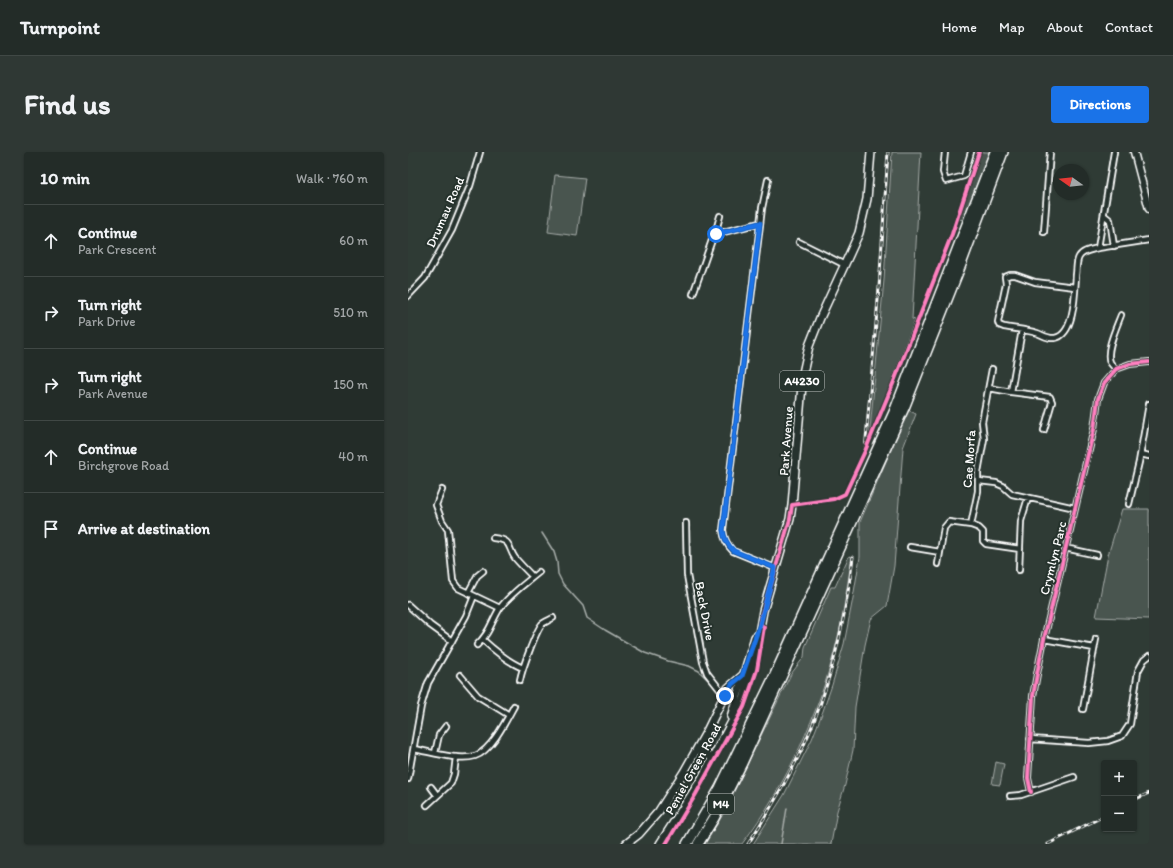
<!DOCTYPE html>
<meta charset="utf-8">
<style>
body{margin:0;font-family:Itim,sans-serif;background:#2f3834;color:#f1f3f6}
.controls{position:absolute;right:12px;bottom:12px;display:grid;overflow:hidden;border-radius:4px;box-shadow:0 1px 3px #0004}
.controls button{width:36px;height:36px;display:grid;place-items:center;padding:0;border:0;border-bottom:1px solid #404845;background:#232c28;color:#f1f3f6;font:20px sans-serif}
.compass{position:absolute;left:645px;top:12px;width:36px;height:36px;border-radius:50%;background:#232c28;box-shadow:0 1px 3px #0004;rotate:285deg}
.stop{position:absolute;width:12px;height:12px;margin:-9px;border:3px solid #1a73e8;border-radius:50%;background:#fff}
.stop.end{background:#1a73e8;border-color:#fff;box-shadow:0 1px 4px #0008}
.list{margin:0;padding:0;list-style:none}
h2{display:flex;justify-content:space-between;align-items:center;height:52px;margin:0;padding:0 16px;font-size:17px}
h2 small{font-size:13px;font-weight:400;color:#a3a7a8}
.list li{display:grid;grid-template-columns:26px 1fr auto;gap:12px;align-items:center;box-sizing:border-box;height:72px;padding:0 16px;border-top:1px solid #404845}
.list b{display:block;font-size:15px;white-space:nowrap}
.list p{margin:0;font-size:13px;white-space:nowrap;color:#a3a7a8}
.list em{font-size:13px;font-style:normal;color:#a3a7a8}
.icon{flex:none;width:22px;height:22px;fill:none;stroke:currentColor;stroke-width:2;stroke-linecap:round;stroke-linejoin:round}
.map{position:relative;flex:none;width:741px;height:692px;overflow:hidden;border-radius:4px}
header{display:flex;align-items:center;gap:24px;box-sizing:border-box;height:56px;padding:0 20px;background:#232c28;border-bottom:1px solid #404845}
header strong{font-size:19px}
nav{display:flex;gap:22px;margin-inline-start:auto;font-size:14px}
.intro{display:flex;align-items:center;justify-content:space-between;box-sizing:border-box;height:96px;padding:0 24px}
h1{margin:0;font-size:28px}
.button{padding:10px 18px;border-radius:4px;background:#1a73e8;color:#fff;font-size:14px;font-weight:700}
main{display:flex;gap:24px;padding:0 24px}
aside{flex:1;background:#232c28;border-radius:4px;box-shadow:0 1px 3px #0004}
.map>svg:first-child{display:block}
.green{fill:#4a544f;stroke:#a4aaa7}
.lines{fill:none;stroke-linecap:round;stroke-linejoin:round}
.stream{stroke:#a9afac;stroke-width:1.5}
.minor-casing{stroke:#fff;stroke-width:8}
.tertiary-casing{stroke:#fff;stroke-width:9}
.secondary-casing{stroke:#fff;stroke-width:10}
.primary-casing{stroke:#fff;stroke-width:10}
.motorway-casing{stroke:#fff;stroke-width:12}
.minor{stroke:#26332d;stroke-width:4.5}
.tertiary{stroke:#26332d;stroke-width:6}
.secondary{stroke:#26332d;stroke-width:7}
.primary{stroke:#26332d;stroke-width:7}
.motorway{stroke:#26332d;stroke-width:9}
.rail-casing{stroke:#fff;stroke-width:3}
.rail{stroke:#26332d;stroke-width:1.5;stroke-dasharray:4.5;stroke-linecap:butt}
.cycleway-casing{stroke:#26332d;stroke-width:6}
.cycleway{stroke:#ff80c0;stroke-width:4}
.route{stroke:#1a73e8;stroke-width:5}
.labels{text-anchor:middle;dominant-baseline:central;stroke-width:4;stroke-linejoin:round;paint-order:stroke}
.shield{fill:#26332d;stroke:#bec2c0;stroke-width:1}
.shield-label{font-size:12px;font-weight:bold;fill:#fff}
.street-label{font-size:13px;fill:#fff;stroke:#26332d}
</style>
<header>
<strong>Turnpoint</strong>
<nav><a>Home</a><a>Map</a><a>About</a><a>Contact</a></nav>
</header>
<div class="intro"><h1>Find us</h1><a class="button">Directions</a></div>
<main>
<aside>
<h2>10 min<small>Walk · 760 m</small></h2>
<ul class="list">
<li><svg class="icon" aria-label="ahead" viewBox="0 0 24 24"><path d="M12 20V5M6 11l6-6 6 6"/></svg><div><b>Continue</b><p>Park Crescent</p></div><em>60 m</em></li>
<li><svg class="icon" aria-label="right" viewBox="0 0 24 24"><path d="M7 20v-9h11M14 6l5 5-5 5"/></svg><div><b>Turn right</b><p>Park Drive</p></div><em>510 m</em></li>
<li><svg class="icon" aria-label="right" viewBox="0 0 24 24"><path d="M7 20v-9h11M14 6l5 5-5 5"/></svg><div><b>Turn right</b><p>Park Avenue</p></div><em>150 m</em></li>
<li><svg class="icon" aria-label="ahead" viewBox="0 0 24 24"><path d="M12 20V5M6 11l6-6 6 6"/></svg><div><b>Continue</b><p>Birchgrove Road</p></div><em>40 m</em></li>
<li><svg class="icon" aria-label="arrive" viewBox="0 0 24 24"><path d="M6 21V4h12l-3 4 3 4H6"/></svg><div><b>Arrive at destination</b></div></li>
</ul>
</aside>
<div class="map">
<svg width="741" height="692" viewBox="0 0 741 692">
<rect width="100%" height="100%" fill="#2f3b35"/>
<filter id="ink" filterUnits="userSpaceOnUse"><feTurbulence type="fractalNoise" baseFrequency=".025" numOctaves="2"/><feDisplacementMap in="SourceGraphic" scale="8" xChannelSelector="R" yChannelSelector="G"/><feConvolveMatrix kernelMatrix="1 2 1 2 8 2 1 2 1" color-interpolation-filters="sRGB"/></filter>
<g filter="url(#ink)">
<!-- green -->
<path class="green" d="M484,0h29l-9,167 3,1 -46,120 15,-160z
M573,0h8l-26,68 -4,-1z
M147,23l30,3 -8,58 -29,-4z
M500,258l8,4 -13,34 -9,118 -7,40 -16,13 -6,26 -10,62 -2,43 -8,35 -8,26 -6,33h-78l31,-49 28,-56 11,-28 9,-26 12,-41 9,-46 7,-41v-35z
M714,357h27v110l-53,-2 12,-62z
M441,404l3,1c-5,28 -8,56 -15,84 -18,73 -50,143 -95,203h-37l17,-28 69,-142 13,-17 1,-10 26,-60h4z
M588,610l8,2 -4,21 -8,-1z"/>
<g class="lines">
<!-- stream -->
<path class="stream" d="M134,381l12,19 3,10 1,12 5,10 20,22 4,12 18,12 40,23 23,8 21,5 10,5 10,10
M373,692l6,-36"/>
<!-- minor casing -->
<g class="minor-casing">
<path id="minor" d="M537,0l-2,20 3,9 18,-5 7,-24
M706,0l-16,96 51,-8
M360,28l-6,28 -39,322c1,9 4,15 10,21l42,17
M697,64l5,4 4,26
M636,80l6,-80
M307,82l45,-11
M391,90l46,23
M667,135l-40,-5 -20,-7h-5l-5,2 1,7 -8,38 1,3 5,2c11,2 23,3 33,6 6,2 11,6 18,5 20,-3 20,-48 21,-63 1,-6 0,-13 3,-18 4,-7 13,-7 19,-9
M285,142l19,-54 3,-6 5,-18
M0,144l17,-18 27,-48 18,-44 10,-34
M584,217l-10,53 2,17 -6,33v19l-7,34 8,3 4,4v9l3,3 34,5
M708,217c-2,-2 -5,-5 -6,-7 -5,-11 7,-36 11,-47
M581,236l22,4 39,5 2,5 -8,28
M603,240l11,-62
M733,302l8,2
M571,329l17,2 7,3 9,8 63,14
M34,338l-6,15 6,16 6,9 5,51 5,7 42,20
M721,352l10,-42 10,-58
M278,371l1,52 16,87 4,11 18,23
M85,386c20,2 14,9 22,20 6,7 12,13 18,19
M502,395l30,5
M657,396l32,7
M530,412l6,-36 5,-6 22,3
M611,418l2,-49 7,-23
M60,441l9,-17 6,-5
M0,453l22,20 22,16
M636,487l50,9
M75,488c12,11 25,22 40,28
M69,493c13,-12 14,-23 23,-37 10,-14 26,-25 39,-36
M52,523l18,21 31,19
M112,528c2,-11 16,-49 22,-56 3,-2 7,-4 11,-6
M675,557l13,-70
M622,587l59,4 19,-2 14,-5 8,-12 8,-53 6,-11 5,-4
M6,597c17,3 44,12 61,7 16,-5 31,-35 39,-50
M27,601l4,-18 7,-9
M0,627l13,-73 7,-23 38,-67 8,-20
M23,635l6,8
M623,640l-3,-14 5,-82 4,-22 7,-35 50,-210 4,-30 6,-16 12,-14 14,-5 19,-2
M602,644l11,-1 53,-18
M19,653l24,-22 3,-9 2,-17"/>
</g>
<!-- tertiary casing -->
<g class="tertiary-casing">
<path id="tertiary" d="M726,0l15,57"/>
</g>
<!-- secondary casing -->
<g class="secondary-casing">
<path id="secondary" d="M289,597l16,9
M218,692l13,-10 20,-23 25,-39 23,-41 21,-43 14,-12"/>
</g>
<!-- primary casing -->
<g class="primary-casing">
<path id="primary" d="M323,565l24,-80
M252,692l41,-64 43,-81 9,-33 10,-55 27,-92 2,-14 11,-132 6,-27 11,-28 30,-65 9,-20 8,-34 4,-47"/>
</g>
<!-- motorway casing -->
<g class="motorway-casing">
<path id="motorway" d="M279,692l33,-56 54,-111 121,-267 100,-258
M290,692l16,-26 28,-55 162,-355 56,-141 43,-115"/>
</g>
<!-- minor -->
<use href="#minor" class="minor"/>
<!-- tertiary -->
<use href="#tertiary" class="tertiary"/>
<!-- secondary -->
<use href="#secondary" class="secondary"/>
<!-- primary -->
<use href="#primary" class="primary"/>
<!-- motorway -->
<use href="#motorway" class="motorway"/>
<!-- rail casing -->
<g class="rail-casing">
<path id="rail" d="M457,299l14,-163 9,-136
M726,648l15,-7
M340,692c20,-31 39,-63 55,-97 28,-60 42,-125 50,-190
M640,692l56,-28"/>
</g>
<!-- rail -->
<use href="#rail" class="rail"/>
<!-- cycleway casing -->
<g class="cycleway-casing">
<path id="cycleway" d="M623,640l-3,-14 5,-82 4,-22 7,-35 50,-210 4,-30 6,-16 12,-14 14,-5 19,-2
M258,692l30,-50 48,-87 13,-37 7,-43 -4,-3 3,-13 27,-92 2,-14 42,-6 11,-5 20,-43 30,-72 57,-145 27,-82"/>
</g>
<!-- cycleway -->
<use href="#cycleway" class="cycleway"/>
</g>
</g>
<g class="lines" filter="url(#ink)">
<!-- route -->
<path class="route" d="M308,82l44,-11 -37,307c1,9 4,15 11,21l41,17 -15,56 -18,52 -10,8 -7,12"/>
</g>
<g class="labels">
<!-- shield labels -->
<g class="shield">
<rect x="372" y="219" width="44" height="20" rx="3"/>
<rect x="300" y="642" width="26" height="20" rx="3"/>
</g>
<g class="shield-label">
<text x="394" y="229">A4230</text>
<text x="313" y="652">M4</text>
</g>
<!-- street labels -->
<g class="street-label">
<text transform="translate(37 60) rotate(-66)">Drumau Road</text>
<text transform="translate(378 289) rotate(-86)">Park Avenue</text>
<text transform="translate(561 307) rotate(-86)">Cae Morfa</text>
<text transform="translate(645 406) rotate(-76)">Crymlyn Parc</text>
<text transform="translate(297 459) rotate(79)">Back Drive</text>
<text transform="translate(285 617) rotate(-61)">Peniel Green Road</text>
</g>
</g>
</svg>
<div class="controls">
<button>+</button>
<button>−</button>
</div>
<svg class="compass" viewBox="-18 -18 36 36"><path d="M0-13l5 13h-10z" fill="#e53935"/><path d="M0 13l5-13h-10z" fill="#a3a7a8"/></svg>
<div class="stop" style="left:308px;top:82px"></div>
<div class="stop end" style="left:317px;top:544px"></div>
</div>
</main>
